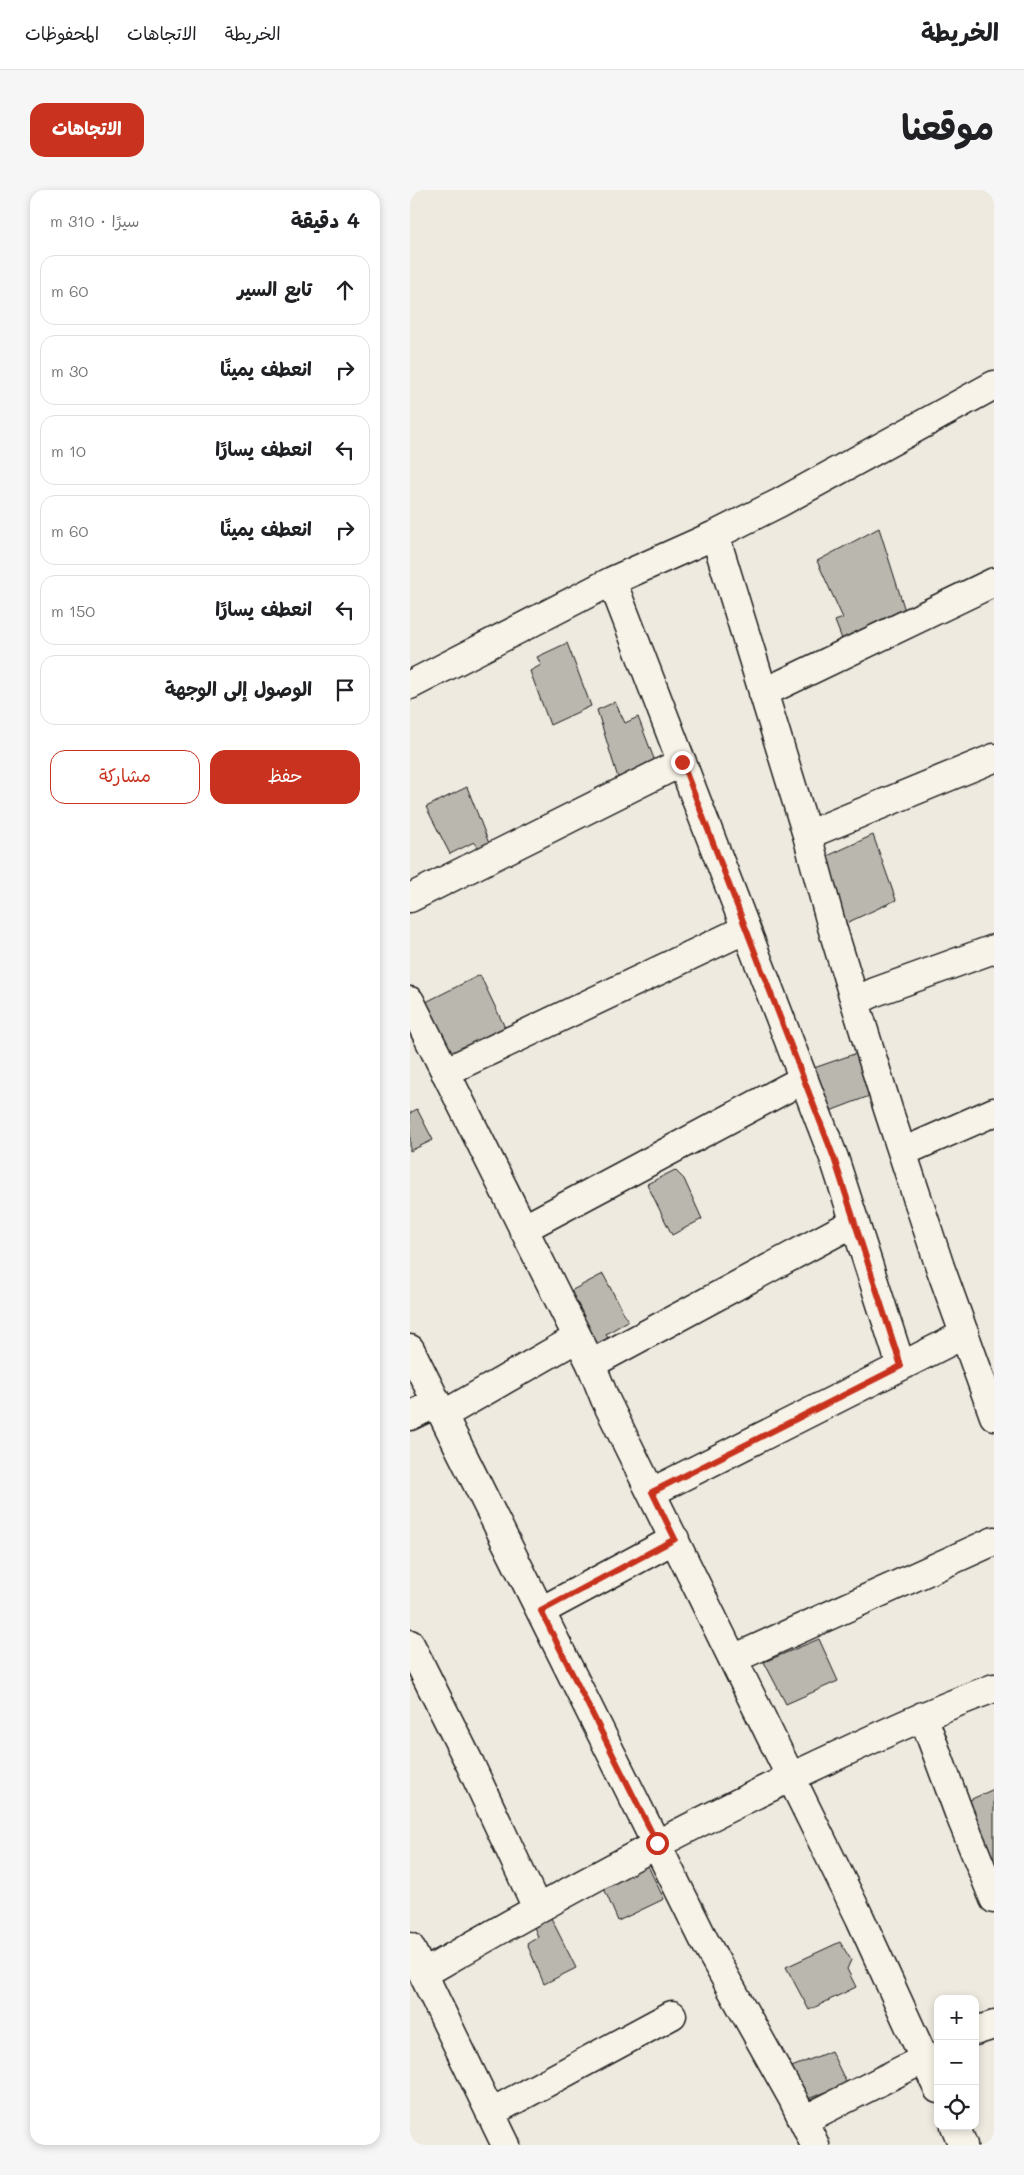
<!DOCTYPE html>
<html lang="ar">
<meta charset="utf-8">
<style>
body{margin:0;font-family:Mali,"Playpen Sans Arabic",sans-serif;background:#f6f6f6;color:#202124;direction:rtl}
.controls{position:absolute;right:15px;bottom:15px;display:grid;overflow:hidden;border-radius:10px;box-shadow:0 2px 8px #0003}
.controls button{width:45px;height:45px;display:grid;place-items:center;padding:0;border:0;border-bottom:1px solid #e0e0e0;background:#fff;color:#202124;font:25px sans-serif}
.stop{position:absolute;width:15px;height:15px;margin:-11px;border:4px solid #c8321e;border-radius:50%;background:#fff}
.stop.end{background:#c8321e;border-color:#fff;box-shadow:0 1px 5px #0008}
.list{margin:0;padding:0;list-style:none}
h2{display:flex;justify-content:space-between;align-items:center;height:65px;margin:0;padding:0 20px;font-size:21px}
h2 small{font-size:16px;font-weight:400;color:#757577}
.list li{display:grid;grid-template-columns:32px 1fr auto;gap:15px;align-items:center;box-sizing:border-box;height:70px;margin:0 10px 10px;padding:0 10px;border:1px solid #e0e0e0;border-radius:15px}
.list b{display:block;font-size:19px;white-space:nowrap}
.list em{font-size:16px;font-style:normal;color:#757577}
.actions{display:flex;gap:10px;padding:15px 20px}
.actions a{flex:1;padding:11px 0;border:1px solid #c8321e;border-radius:15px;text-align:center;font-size:18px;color:#c8321e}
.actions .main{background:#c8321e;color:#fff}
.icon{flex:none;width:28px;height:28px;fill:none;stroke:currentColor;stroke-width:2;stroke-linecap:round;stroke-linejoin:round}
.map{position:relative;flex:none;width:584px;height:1955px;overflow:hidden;direction:ltr;border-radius:15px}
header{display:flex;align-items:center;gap:30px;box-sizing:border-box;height:70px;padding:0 25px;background:#fff;border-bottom:1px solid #e0e0e0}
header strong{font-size:24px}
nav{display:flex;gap:28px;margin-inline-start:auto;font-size:18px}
.intro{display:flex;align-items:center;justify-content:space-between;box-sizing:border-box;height:120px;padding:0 30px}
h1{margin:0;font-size:35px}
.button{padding:12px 22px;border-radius:15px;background:#c8321e;color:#fff;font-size:18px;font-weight:700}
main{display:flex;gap:30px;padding:0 30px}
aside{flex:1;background:#fff;border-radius:15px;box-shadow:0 2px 8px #0003}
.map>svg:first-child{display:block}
.building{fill:#bab7af;stroke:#1c1c1c}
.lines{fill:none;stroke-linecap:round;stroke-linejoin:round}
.street-casing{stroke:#1c1c1c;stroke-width:31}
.street{stroke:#f7f3e8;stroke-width:28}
.route{stroke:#c8321e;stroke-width:6}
</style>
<header>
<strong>الخريطة</strong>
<nav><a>الخريطة</a><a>الاتجاهات</a><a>المحفوظات</a></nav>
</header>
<div class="intro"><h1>موقعنا</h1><a class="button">الاتجاهات</a></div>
<main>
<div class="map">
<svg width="584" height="1955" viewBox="0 0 584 1955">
<rect width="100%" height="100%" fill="#eeeae0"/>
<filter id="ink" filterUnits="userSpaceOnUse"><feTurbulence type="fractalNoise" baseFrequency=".02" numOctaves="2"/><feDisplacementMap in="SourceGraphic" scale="10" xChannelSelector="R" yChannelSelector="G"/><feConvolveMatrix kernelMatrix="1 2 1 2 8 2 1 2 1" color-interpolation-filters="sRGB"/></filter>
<g filter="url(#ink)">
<!-- building -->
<path class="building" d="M469,338l28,89 -63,27 -9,-23 8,-3 -26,-57z
M157,453l24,63 -41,19 -20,-54 11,-6 -4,-8z
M205,512l10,21 13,-6 18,47 -37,17 -22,-71z
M57,597l23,59 -7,6 -9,-10 -24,12 -24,-47z
M463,645l23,65 -56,26 -19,-67z
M70,785l28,59 -61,24 -27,-53z
M447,863l15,42 -42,16 -16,-43z
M7,919l16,31 -23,11v-38z
M265,980l9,9 18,40 -30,16 -25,-51z
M193,1084l25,47 -22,13 4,9 -21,11 -28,-58z
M409,1449l19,42 -52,23 -22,-42z
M584,1599v70l-6,2 -25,-58z
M237,1674l17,35 -46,22 -15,-35z
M141,1728l25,50 -32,16 -17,-40 11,-7 -4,-10z
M430,1752l11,18 -4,9 9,18 -47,23 -23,-43z
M421,1861l16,33 -47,18 -18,-31z"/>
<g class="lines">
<!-- street casing -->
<g class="street-casing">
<path id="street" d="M305,345l92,300 25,92 56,182 52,158 54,149
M202,391l222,577 67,208
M0,495l202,-104 103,-46 64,-32 215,-118
M353,503l231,-111
M397,645l187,-77
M0,708l272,-136
M0,811l181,363
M446,811l19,-9 119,-43
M35,882l301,-143
M493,962l91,-40
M445,1032l-264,142 14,35 255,519 78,171
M113,1039l281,-150
M0,1159l294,591 89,159 22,46
M33,1225l134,-77
M0,1226l27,-13
M242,1302l313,-158
M131,1421l134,-72
M0,1454l60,120 67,144
M323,1469l261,-118
M513,1526l36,97 35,86
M0,1757l96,198
M13,1784c134,-78 270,-152 411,-217 53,-25 105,-49 160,-69
M565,1841l19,-6
M80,1923l182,-98
M394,1930l120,-61
M545,1936l8,19"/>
</g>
<!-- street -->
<use href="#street" class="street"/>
</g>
</g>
<g class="lines" filter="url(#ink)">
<!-- route -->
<path class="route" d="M247,1653l-116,-232 134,-72 -23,-47 249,-126 -67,-208 -152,-396"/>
</g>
</svg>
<div class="controls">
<button>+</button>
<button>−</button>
<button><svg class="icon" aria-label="locate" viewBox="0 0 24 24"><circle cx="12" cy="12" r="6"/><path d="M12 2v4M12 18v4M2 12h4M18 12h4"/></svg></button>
</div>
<div class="stop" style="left:247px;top:1653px"></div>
<div class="stop end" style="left:272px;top:572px"></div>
</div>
<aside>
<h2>4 دقيقة<small>سيرًا · 310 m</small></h2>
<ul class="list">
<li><svg class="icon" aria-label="ahead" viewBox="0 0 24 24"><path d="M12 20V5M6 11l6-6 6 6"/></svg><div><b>تابع السير</b></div><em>60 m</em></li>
<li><svg class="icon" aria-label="right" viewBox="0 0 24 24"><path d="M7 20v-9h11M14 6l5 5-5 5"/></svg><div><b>انعطف يمينًا</b></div><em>30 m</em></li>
<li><svg class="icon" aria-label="left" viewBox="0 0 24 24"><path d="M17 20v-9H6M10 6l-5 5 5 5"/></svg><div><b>انعطف يسارًا</b></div><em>10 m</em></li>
<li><svg class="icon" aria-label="right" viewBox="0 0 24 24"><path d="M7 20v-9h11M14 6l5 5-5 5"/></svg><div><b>انعطف يمينًا</b></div><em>60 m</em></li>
<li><svg class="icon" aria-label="left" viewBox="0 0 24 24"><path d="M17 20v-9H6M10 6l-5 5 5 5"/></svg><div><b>انعطف يسارًا</b></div><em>150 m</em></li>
<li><svg class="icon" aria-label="arrive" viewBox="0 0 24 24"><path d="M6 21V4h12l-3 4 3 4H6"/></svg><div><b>الوصول إلى الوجهة</b></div></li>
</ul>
<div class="actions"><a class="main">حفظ</a><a>مشاركة</a></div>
</aside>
</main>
